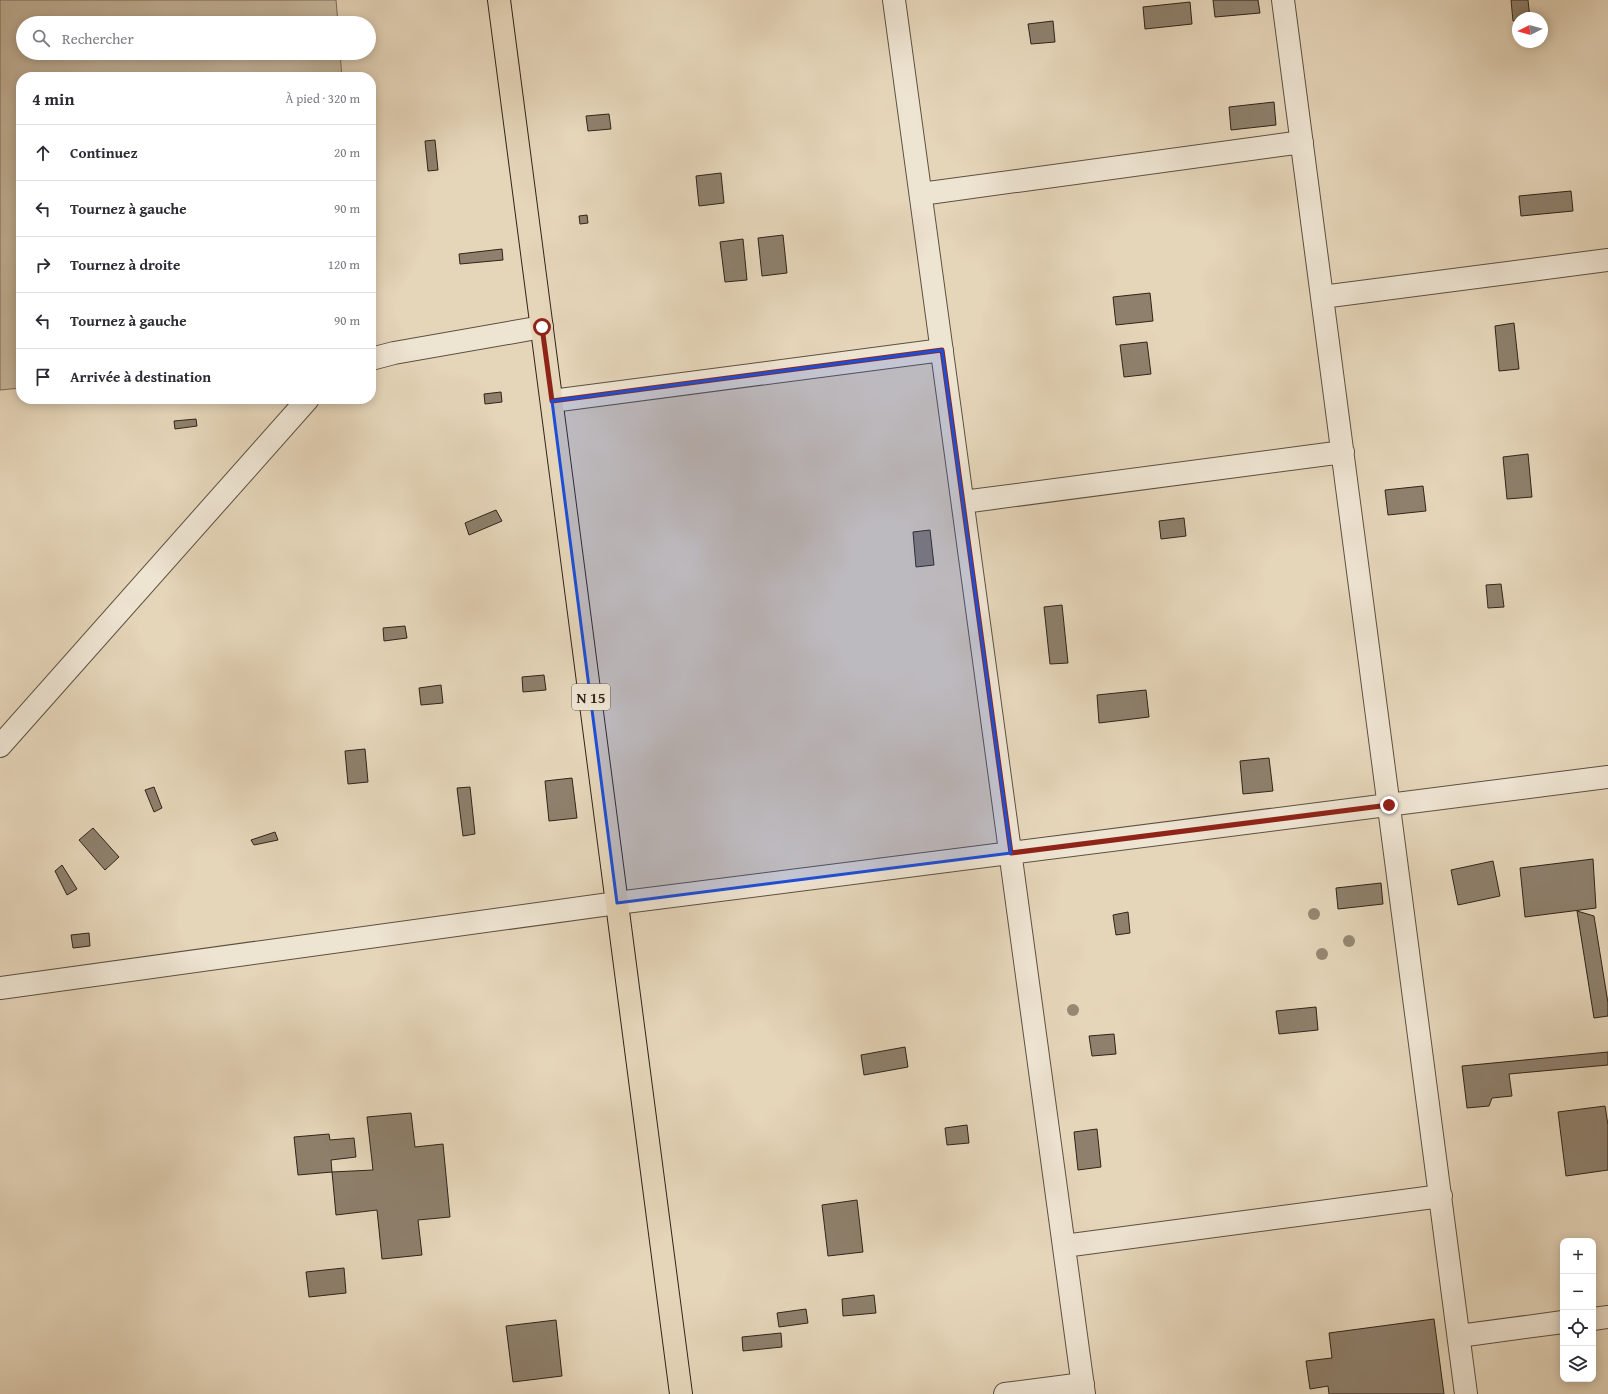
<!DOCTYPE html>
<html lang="fr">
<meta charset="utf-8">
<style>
body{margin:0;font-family:"Gentium Book Plus",serif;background:#f2f2f3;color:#2b2b33}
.controls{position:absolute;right:12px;bottom:12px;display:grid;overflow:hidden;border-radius:8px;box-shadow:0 2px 10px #0003}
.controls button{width:36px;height:36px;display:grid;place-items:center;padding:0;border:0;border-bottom:1px solid #e1e1e2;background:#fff;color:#2b2b33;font:20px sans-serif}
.compass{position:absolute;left:1512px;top:12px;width:36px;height:36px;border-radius:50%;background:#fff;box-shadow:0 2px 10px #0003;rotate:264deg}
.stop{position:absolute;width:12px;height:12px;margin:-9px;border:3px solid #8f2418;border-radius:50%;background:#fff}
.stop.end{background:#8f2418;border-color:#fff;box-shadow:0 1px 4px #0008}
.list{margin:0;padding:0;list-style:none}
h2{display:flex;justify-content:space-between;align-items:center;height:52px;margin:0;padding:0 16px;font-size:17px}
h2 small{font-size:13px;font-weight:400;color:#7c7c81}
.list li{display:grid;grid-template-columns:26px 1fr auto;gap:12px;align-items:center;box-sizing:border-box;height:56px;padding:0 16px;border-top:1px solid #e1e1e2}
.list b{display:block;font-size:15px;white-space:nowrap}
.list em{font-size:13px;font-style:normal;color:#7c7c81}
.icon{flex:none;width:22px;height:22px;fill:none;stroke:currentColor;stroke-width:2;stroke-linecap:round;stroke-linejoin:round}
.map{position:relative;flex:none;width:1608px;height:1394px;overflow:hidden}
.search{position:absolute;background:#fff;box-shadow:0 2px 10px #0003;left:16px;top:16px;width:360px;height:44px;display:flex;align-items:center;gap:10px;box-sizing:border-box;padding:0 14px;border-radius:22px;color:#7c7c81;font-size:15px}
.panel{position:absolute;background:#fff;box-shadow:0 2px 10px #0003;left:16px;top:72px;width:360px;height:332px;border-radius:16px}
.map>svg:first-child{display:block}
.green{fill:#c6b79e;stroke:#7b6e5c}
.building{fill:#8e806c;stroke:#302419}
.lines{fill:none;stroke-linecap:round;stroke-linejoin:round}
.street-casing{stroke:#5d5041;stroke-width:24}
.primary-casing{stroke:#302419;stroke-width:24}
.street{stroke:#eee4d2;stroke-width:22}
.primary{stroke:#e5d5b9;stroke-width:22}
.tree{fill:#968873}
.route{stroke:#8f2418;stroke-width:5}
.marked{fill:#1d4ed8;fill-opacity:0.2;stroke:#1d4ed8;stroke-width:3;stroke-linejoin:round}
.labels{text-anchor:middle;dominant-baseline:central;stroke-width:3;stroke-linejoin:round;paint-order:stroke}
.shield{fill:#eee4d2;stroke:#695e50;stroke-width:1}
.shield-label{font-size:15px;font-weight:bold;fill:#302419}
</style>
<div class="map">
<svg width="1608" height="1394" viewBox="0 0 1608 1394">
<rect width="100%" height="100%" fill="#e5d5b9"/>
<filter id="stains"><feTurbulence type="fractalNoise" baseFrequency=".005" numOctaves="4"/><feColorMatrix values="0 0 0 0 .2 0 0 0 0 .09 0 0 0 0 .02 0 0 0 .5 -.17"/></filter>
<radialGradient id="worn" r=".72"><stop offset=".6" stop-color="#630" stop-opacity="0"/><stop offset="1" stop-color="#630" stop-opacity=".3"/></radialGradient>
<!-- green -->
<path class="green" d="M0,0h336l2,23h-315v30h317l2,24h-321v311l-21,2z"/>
<!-- building -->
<path class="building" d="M1213,0h45l2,13 -45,4z
M1511,0h17l2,18h-12v3h-5z
M1190,2l2,22 -47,5 -2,-22z
M1053,21l2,21 -24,2 -3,-20z
M1274,102l2,23 -45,5 -2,-23z
M609,114l2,15 -23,2 -2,-15z
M435,140l3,30 -10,1 -3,-30z
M721,173l3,30 -25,3 -3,-30z
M1571,191l2,20 -52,5 -2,-20z
M587,215l1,8 -8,1 -1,-8z
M783,235l4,38 -25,3 -4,-38z
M743,239l4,41 -22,2 -5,-40z
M502,249l1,11 -43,4 -1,-10z
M1150,293l3,28 -37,4 -3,-28z
M1514,323l5,46 -20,2 -4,-45z
M1147,342l4,32 -27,3 -4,-32z
M501,392l1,10 -17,2 -1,-10z
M196,419l1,7 -22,3 -1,-8z
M1528,454l4,43 -25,2 -4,-42z
M1423,486l3,25 -38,4 -3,-25z
M496,510l6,11 -33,14 -4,-12z
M1184,518l2,18 -25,3 -2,-18z
M930,530l4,35 -18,2 -3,-35z
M1501,584l3,23 -16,1 -2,-23z
M1062,605l6,58 -18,1 -6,-57z
M405,626l2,12 -23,3 -1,-13z
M544,675l2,15 -23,2 -1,-15z
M441,685l2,18 -22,2 -2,-17z
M1146,690l3,27 -50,6 -2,-28z
M365,749l3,33 -20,2 -3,-33z
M1269,758l4,33 -30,3 -3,-33z
M572,778l5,40 -28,3 -4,-40z
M154,787l8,21 -8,4 -9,-22z
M470,787l5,47 -12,2 -6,-48z
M93,828l26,29 -14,13 -26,-30z
M275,832l3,8 -24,5 -3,-5z
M1593,859l3,49 -71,9 -5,-49z
M1493,861l7,35 -42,9 -7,-35z
M62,865l15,24 -10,6 -12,-24z
M1381,883l2,21 -45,5 -2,-21z
M1577,911l17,5 14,87v13l-14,2z
M1128,912l2,21 -14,2 -3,-20z
M89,933l1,13 -17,2 -2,-13z
M1316,1007l2,23 -39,4 -3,-23z
M1114,1034l2,20 -24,2 -3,-20z
M905,1047l3,20 -44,8 -3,-20z
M1608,1052v13l-99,9 3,22 -20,2 -3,8 -22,2 -5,-42z
M1605,1106l3,19v45l-42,6 -8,-64z
M411,1113l4,34 28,-3 7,73 -32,3 4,35 -40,4 -5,-49 -41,5 -4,-43 41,-2 -6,-53z
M967,1125l2,18 -22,2 -2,-17z
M1097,1129l4,38 -23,3 -4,-38z
M329,1134l1,6 24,-2 2,19 -25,3 1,12 -34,3 -4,-38z
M857,1200l6,52 -35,4 -6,-51z
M344,1268l2,25 -37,4 -3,-25z
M874,1295l2,18 -33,3 -1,-17z
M806,1309l2,14 -29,4 -2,-14z
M1434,1319l10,75h-115l-1,-8 -18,3 -4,-28 26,-3 -3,-25z
M556,1320l6,56 -49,6 -7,-56z
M781,1333l1,14 -39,4 -1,-14z"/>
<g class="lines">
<!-- street casing -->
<g class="street-casing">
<path id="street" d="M894,0l190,1394
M1283,0l183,1394
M921,194l381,-52
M1322,297l286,-37
M371,359l23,-6 148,-26
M552,401l390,-51
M963,502l380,-50
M0,746l308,-347
M0,988l617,-85 991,-126
M1064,1246l377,-50
M1593,1319l15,-2
M1459,1336l104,-14
M1005,1394l78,-10"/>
</g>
<!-- primary casing -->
<g class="primary-casing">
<path id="primary" d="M499,0l182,1394"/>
</g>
<!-- street -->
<use href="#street" class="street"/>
<!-- primary -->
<use href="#primary" class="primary"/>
</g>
<!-- trees -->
<g class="tree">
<circle cx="1314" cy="914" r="6"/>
<circle cx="1349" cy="941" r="6"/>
<circle cx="1322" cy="954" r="6"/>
<circle cx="1073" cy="1010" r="6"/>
</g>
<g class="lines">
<!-- route -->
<path class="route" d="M542,327l10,74 390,-51 69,503 378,-48"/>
</g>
<!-- marked area -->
<path class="marked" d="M942,350l69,503 -394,50 -65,-502z"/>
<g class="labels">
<!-- shield labels -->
<rect class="shield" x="572" y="684" width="38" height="26" rx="3"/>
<g class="shield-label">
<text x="591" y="697">N 15</text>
</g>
</g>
<rect width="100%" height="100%" filter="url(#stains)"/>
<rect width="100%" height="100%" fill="url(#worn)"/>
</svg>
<div class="controls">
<button>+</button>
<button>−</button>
<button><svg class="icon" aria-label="locate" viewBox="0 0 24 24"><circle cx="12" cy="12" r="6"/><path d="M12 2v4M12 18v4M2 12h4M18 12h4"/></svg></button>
<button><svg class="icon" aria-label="layers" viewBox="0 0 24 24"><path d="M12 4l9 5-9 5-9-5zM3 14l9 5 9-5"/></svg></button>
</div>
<svg class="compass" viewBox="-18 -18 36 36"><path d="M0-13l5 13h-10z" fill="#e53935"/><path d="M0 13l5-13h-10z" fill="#7c7c81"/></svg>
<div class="stop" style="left:542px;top:327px"></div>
<div class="stop end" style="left:1389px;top:805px"></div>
<div class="search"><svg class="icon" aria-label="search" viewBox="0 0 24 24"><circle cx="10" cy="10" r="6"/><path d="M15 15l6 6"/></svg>Rechercher</div>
<section class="panel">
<h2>4 min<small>À pied · 320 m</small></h2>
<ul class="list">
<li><svg class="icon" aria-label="ahead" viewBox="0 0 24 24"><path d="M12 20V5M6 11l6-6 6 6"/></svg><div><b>Continuez</b></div><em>20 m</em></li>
<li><svg class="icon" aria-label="left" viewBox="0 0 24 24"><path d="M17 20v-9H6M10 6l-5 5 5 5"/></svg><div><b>Tournez à gauche</b></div><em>90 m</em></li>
<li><svg class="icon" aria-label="right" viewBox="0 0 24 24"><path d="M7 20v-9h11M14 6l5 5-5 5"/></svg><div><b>Tournez à droite</b></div><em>120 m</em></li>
<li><svg class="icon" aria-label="left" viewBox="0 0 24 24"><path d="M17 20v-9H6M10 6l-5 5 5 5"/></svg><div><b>Tournez à gauche</b></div><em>90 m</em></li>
<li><svg class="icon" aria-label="arrive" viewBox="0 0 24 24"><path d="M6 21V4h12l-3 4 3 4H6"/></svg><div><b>Arrivée à destination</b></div></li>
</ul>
</section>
</div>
